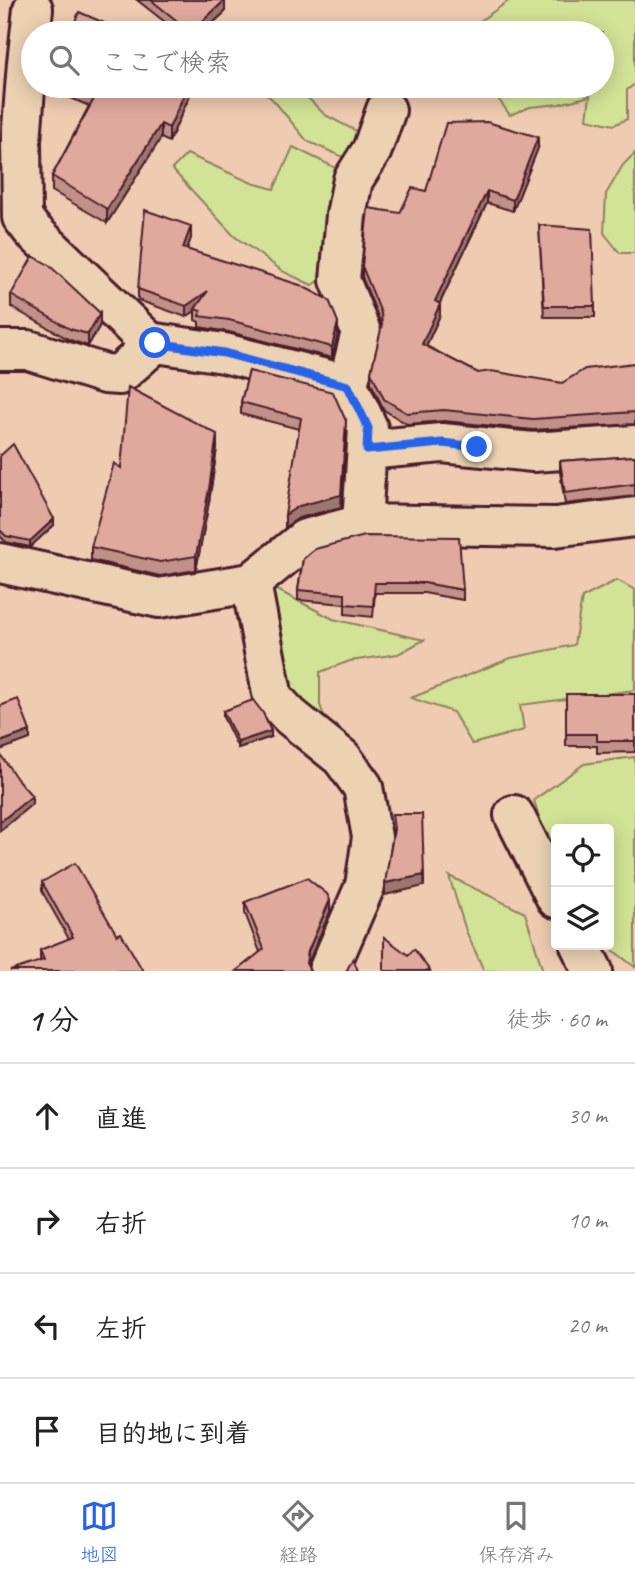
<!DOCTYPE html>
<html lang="ja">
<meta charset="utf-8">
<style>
body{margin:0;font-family:Caveat,"Klee One",sans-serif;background:#f6f6f6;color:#222}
.controls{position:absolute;right:21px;bottom:21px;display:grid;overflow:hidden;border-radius:7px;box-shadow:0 4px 18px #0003}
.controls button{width:63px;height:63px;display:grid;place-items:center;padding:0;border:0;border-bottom:2px solid #e0e0e0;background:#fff;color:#222;font:35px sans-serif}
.stop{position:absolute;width:21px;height:21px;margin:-16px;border:5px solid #2563eb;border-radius:50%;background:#fff}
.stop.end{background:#2563eb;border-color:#fff;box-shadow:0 2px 7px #0008}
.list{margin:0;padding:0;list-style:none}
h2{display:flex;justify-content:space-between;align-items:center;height:91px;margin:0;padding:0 28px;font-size:30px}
h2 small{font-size:23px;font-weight:400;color:#767676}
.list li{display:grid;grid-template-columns:46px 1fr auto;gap:21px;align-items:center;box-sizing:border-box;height:105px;padding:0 28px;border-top:2px solid #e0e0e0}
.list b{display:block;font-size:26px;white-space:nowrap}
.list em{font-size:23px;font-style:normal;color:#767676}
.icon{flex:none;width:38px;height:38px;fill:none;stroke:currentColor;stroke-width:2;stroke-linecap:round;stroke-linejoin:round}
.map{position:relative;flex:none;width:635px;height:971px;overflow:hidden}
.search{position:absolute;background:#fff;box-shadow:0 4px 18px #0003;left:21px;right:21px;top:21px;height:77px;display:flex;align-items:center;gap:18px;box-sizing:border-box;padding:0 24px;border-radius:38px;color:#767676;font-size:26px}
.sheet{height:511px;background:#fff}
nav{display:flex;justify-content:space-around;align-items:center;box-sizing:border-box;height:98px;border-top:2px solid #e0e0e0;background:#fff;font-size:19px;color:#767676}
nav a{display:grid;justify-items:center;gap:4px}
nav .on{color:#2563eb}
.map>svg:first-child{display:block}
.green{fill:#d2e296;stroke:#8e8060;stroke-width:2}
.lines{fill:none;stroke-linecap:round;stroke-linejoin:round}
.minor-casing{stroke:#4a1f2b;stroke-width:44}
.minor{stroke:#ecd1b3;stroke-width:38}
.wall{fill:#c19187;stroke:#4a1f2b;stroke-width:2}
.shaded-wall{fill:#9d766e;stroke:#4a1f2b;stroke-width:2}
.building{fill:#e0a99d;stroke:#4a1f2b;stroke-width:2}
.route{stroke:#2563eb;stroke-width:9}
</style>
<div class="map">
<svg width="635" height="971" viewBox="0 0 635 971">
<rect width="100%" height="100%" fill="#efcbb1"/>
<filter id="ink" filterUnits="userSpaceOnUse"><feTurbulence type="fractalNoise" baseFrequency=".0143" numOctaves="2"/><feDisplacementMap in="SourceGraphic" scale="14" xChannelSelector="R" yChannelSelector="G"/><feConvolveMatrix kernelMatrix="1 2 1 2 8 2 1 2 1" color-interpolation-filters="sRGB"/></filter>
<g filter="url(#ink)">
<!-- green -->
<path class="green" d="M510,0h125v84l-8,6v29l-13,6 -27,-6 3,-23 -31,8 -29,3 -20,8 -14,-19 -20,-10h126v-53h-139z
M258,86h38l29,29 39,20 -17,24 -40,-18 -32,-39z
M293,147l51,25 -20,106 -12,7 -28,-13 -50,-36 -62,-67 15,-15 65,29 22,6z
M635,153v100h-15l-16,-20 2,-39 17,-29z
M617,580l18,10v100l-115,15 4,25 -52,14 -19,-32 -42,-14 100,-40 63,-13 8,-47z
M260,581l73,38 91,21 -26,14 -48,7 -30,11v33l12,33 -36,-30z
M635,757v210l-29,-22h3v-116h-53v34l-7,-12 -15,-51 50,-36z
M449,876l76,37 18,58h-59l-18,-40z"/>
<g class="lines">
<!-- minor casing -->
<g class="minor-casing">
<path id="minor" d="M33,9l-6,54 -6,78 1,76 10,13 117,112 75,11 124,32
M0,350h28l77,24 14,1 36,-32
M367,450l75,-7 91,9 102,-7
M362,524l6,-96 -20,-43 13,-53 -21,-52 6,-65 7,-35 19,-30 14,-40
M0,563l159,35 92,-15 54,-44 57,-15 193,3 80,-10
M251,583l22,115 17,18 52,42 21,29 9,50 -7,49 -37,85
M514,815l42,83
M580,945l13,26"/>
</g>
<!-- minor -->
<use href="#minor" class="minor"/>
</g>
<!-- wall -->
<path class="wall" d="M137,0h87l1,12 -23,21h-23z
M51,86h143l-25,56 -8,-4 -54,85 -55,-32v-15l37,-70 -38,-17z
M538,148l-25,63 -26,-8 -47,100v12l-14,31 52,27 84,10 73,-20v61l-102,6 -89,-9 -37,3 -23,-14 -13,-27v-11l11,-44 -1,-4 -19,-47v-11l38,-53 26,-22z
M539,225l56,81v11h-51z
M191,238l-4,11 151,85 -6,24 -103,-26 -30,-5v-5l-4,-2v-9l-9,6 -48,-17v-11z
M11,295l89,30 -12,21 -18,-6 -59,-33z
M249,371l97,61 -5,75 -42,11 -14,9 14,-98 -58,-15v-12z
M217,448l-8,54 -13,68 -36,6 -69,-16v-13l30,-79z
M0,456l54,69 -24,22 -24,-5 -6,-6z
M635,456v40l-70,8 -5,-32v-11z
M303,559l160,31v10l-39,-7h-49l-2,24 -28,-3v-10l-47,-4v-10z
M566,694h69v58l-38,1v-7h-31z
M223,711l48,26 -33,11 -15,-31z
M42,882l75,53 -77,26v-11l29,-11 -27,-48z
M245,902l85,10 -22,51 -48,-11 -15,-39z"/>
<!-- shaded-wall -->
<path class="shaded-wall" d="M225,0v12l-23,21h-11v-1z
M188,86h6l-25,56v-14z
M161,124v14l-54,85v-14z
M538,137v11l-25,63v-11z
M487,191v12l-52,110v-12z
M191,226v12l-8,22v-12z
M208,291l-13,18v2l-9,6v-11z
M440,304v11l-18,40v-11z
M100,313v12l-12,21v-12z
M338,322v12l-6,24v-11z
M346,421l-5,86 -42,11 -14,9v-12z
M217,434v14l-8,54 -13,68v-14z
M54,519v6l-24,22v-6z
M30,731v8l-30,11v-8z
M271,731v6l-33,11v-6z
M32,796v8l-32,27v-9z
M424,875v11l-39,9v-12z
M330,900v12l-22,51 -1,8 1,-20z"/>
<!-- building -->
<path class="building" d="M151,0h74l-34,32z
M79,12l48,21h-57z
M76,86h112l-19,42 -8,-4 -54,85 -55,-33 44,-81z
M487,122l51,15 -25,63 -26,-9 -52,110 5,3 -18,40 56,29 13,-2 71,12 23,-14 50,-6v49l-102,7 -89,-9 -37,3 -23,-14 -13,-27 11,-47 -1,-12 -19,-47 6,-58 32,5 12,-25 14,3 20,-68z
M145,210l46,16 -8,22 117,37 29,15 9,22 -6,25 -103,-27 -30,-4 2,-5 -6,-2 13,-18 -22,15 -48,-17z
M539,225l53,4 3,77h-51z
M33,256l16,9 51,48 -12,21 -18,-5 -59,-34z
M249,371l84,21 13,29 -5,74 -42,11 -14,9 16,-97 -60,-16z
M128,387l89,47 -8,55 -13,67 -36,6 -69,-15 23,-84 7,5z
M13,444l41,75 -24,22 -24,-5 -6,-6v-74z
M635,456v28l-70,9 -5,-32z
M365,536l94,1 4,53 -39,-7h-49l-2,23 -28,-2v-10l-47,-4 5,-31 12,-10z
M566,694h69v47h-38v-7h-31z
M18,699l12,32 -30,11v-36z
M253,700l10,13 8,18 -33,11 -15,-31z
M0,754l17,25 15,17 -32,26z
M392,814h30l2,61 -39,8 9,-54z
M75,863l42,72 4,-2 22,38h-133l34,-11 -4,-10 33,-13 -31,-55z
M307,878l20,16 3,6 -22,51 -2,12 4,8h-74l28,-22 -19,-47z
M384,937l24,18 6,-6 16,22h-46z
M353,958l5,13h-12l2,-3z"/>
</g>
<g class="lines" filter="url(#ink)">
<!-- route -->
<path class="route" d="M155,343l69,10 124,33 20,42 -1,22 75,-7 35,4"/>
</g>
</svg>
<div class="controls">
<button><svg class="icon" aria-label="locate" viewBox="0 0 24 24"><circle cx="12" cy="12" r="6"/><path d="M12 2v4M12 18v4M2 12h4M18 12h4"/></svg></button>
<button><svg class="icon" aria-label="layers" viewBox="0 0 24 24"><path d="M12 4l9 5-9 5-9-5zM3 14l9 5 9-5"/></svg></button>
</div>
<div class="stop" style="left:155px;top:343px"></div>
<div class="stop end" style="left:477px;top:447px"></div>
<div class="search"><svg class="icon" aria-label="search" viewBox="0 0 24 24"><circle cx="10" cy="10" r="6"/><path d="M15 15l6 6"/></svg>ここで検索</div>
</div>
<section class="sheet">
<h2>1 分<small>徒歩 · 60 m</small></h2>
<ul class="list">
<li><svg class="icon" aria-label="ahead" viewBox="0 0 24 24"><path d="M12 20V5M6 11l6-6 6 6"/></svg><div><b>直進</b></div><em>30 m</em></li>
<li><svg class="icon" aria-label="right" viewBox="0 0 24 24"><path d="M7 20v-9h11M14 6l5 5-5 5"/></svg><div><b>右折</b></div><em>10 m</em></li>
<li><svg class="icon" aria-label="left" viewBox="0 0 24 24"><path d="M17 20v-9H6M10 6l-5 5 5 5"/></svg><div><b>左折</b></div><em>20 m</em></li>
<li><svg class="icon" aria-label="arrive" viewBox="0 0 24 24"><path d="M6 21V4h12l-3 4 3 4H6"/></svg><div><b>目的地に到着</b></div></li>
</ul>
</section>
<nav>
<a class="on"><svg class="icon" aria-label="map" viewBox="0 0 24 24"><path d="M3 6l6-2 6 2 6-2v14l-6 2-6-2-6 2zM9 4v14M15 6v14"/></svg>地図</a>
<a><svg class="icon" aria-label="directions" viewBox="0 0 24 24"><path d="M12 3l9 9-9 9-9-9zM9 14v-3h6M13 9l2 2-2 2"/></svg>経路</a>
<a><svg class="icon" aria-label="saved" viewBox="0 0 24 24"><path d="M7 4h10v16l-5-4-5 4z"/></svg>保存済み</a>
</nav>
